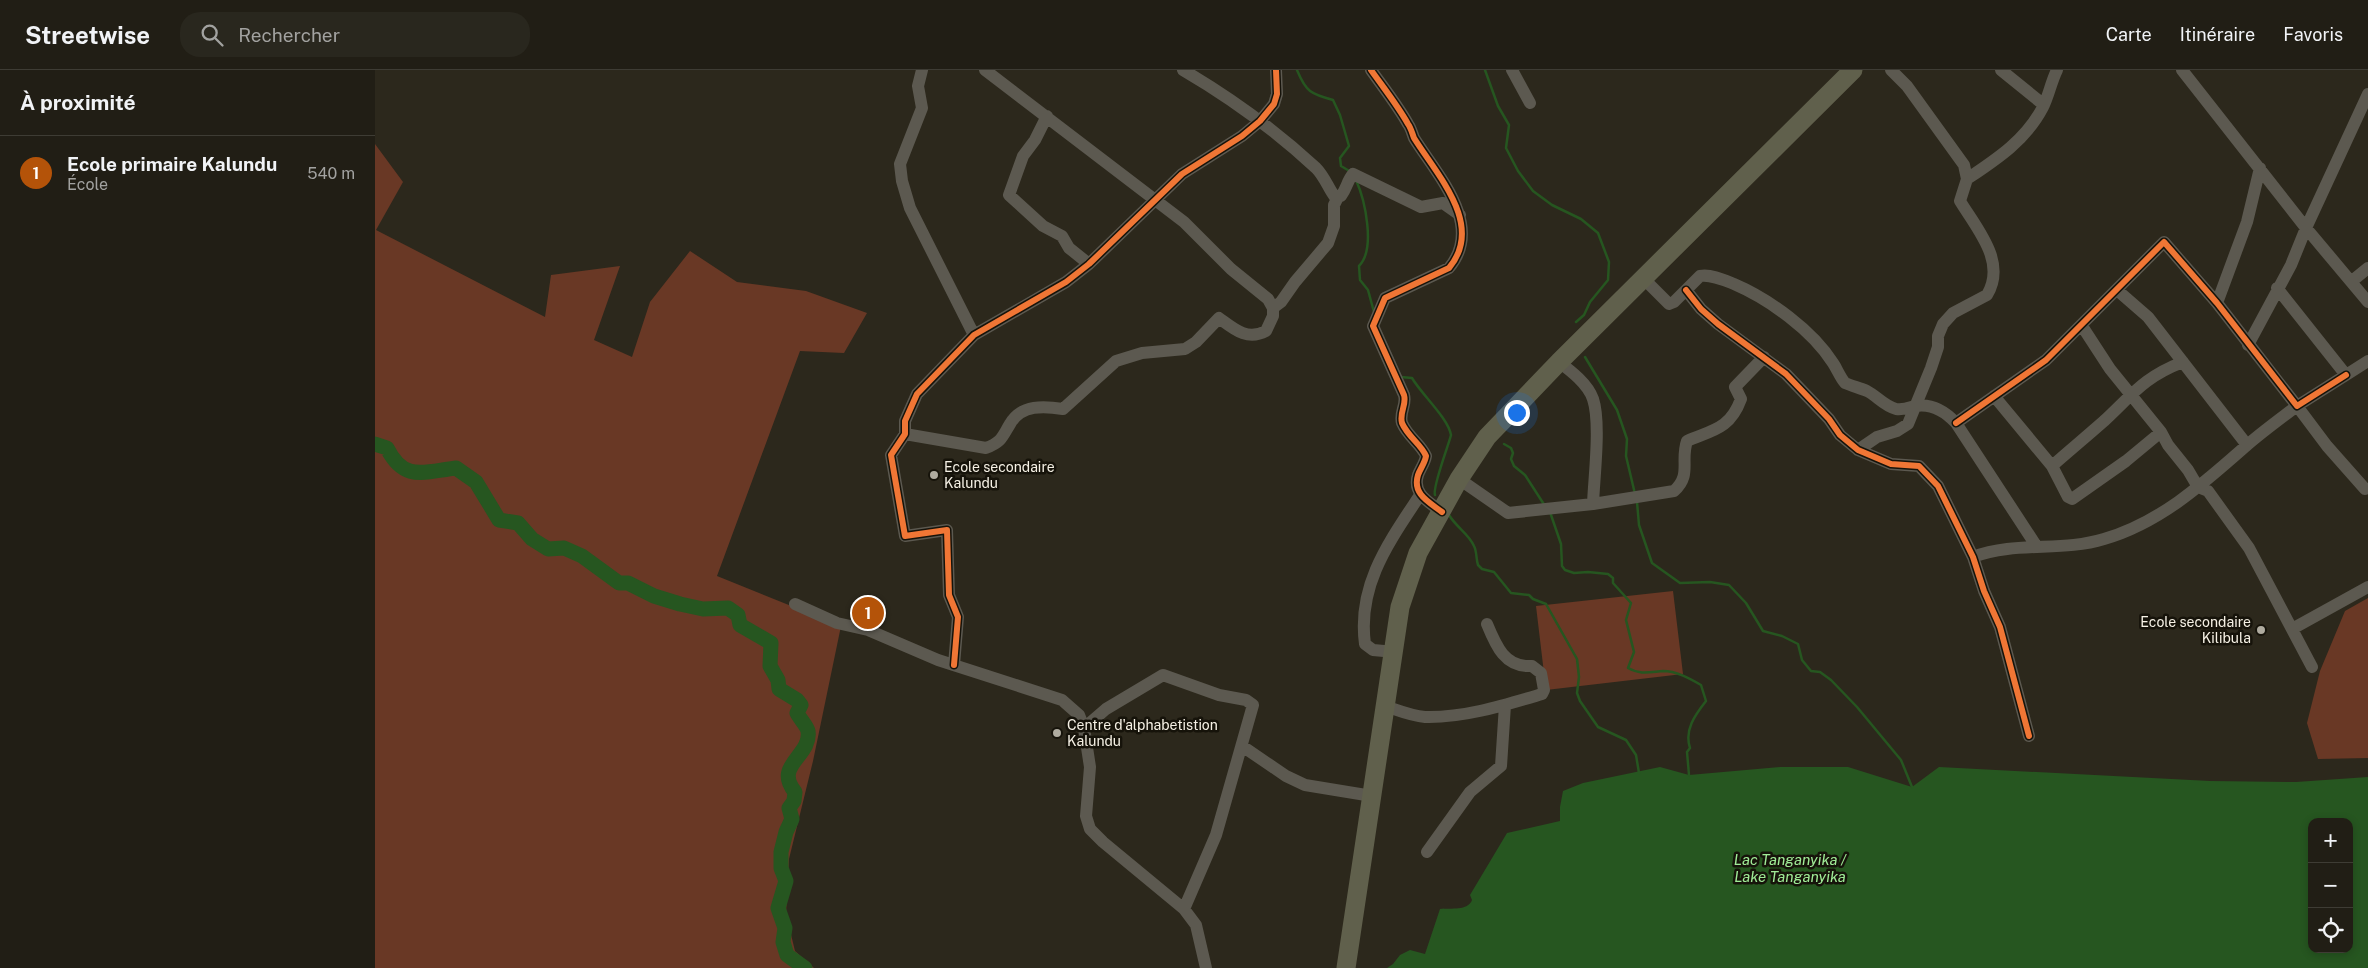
<!DOCTYPE html>
<html lang="fr">
<meta charset="utf-8">
<style>
body{margin:0;font-family:"Public Sans",sans-serif;background:#29271e;color:#f1f3f6}
.controls{position:absolute;right:15px;bottom:15px;display:grid;overflow:hidden;border-radius:10px;box-shadow:0 2px 8px #0003}
.controls button{width:45px;height:45px;display:grid;place-items:center;padding:0;border:0;border-bottom:1px solid #3e3c34;background:#211e15;color:#f1f3f6;font:25px sans-serif}
.you{position:absolute;left:1141px;top:342px;width:18px;height:18px;margin:-12px;border:4px solid #fff;border-radius:50%;background:#1a73e8;box-shadow:0 0 0 8px #1a73e833}
.badge{display:grid;place-items:center;width:32px;height:32px;border-radius:50%;background:#b45309;color:#fff;font-size:16px;font-weight:700}
.pin{position:absolute;translate:-50% -50%;border:2px solid #fff;box-shadow:0 1px 5px #0006}
.list{margin:0;padding:0;list-style:none}
h2{display:flex;justify-content:space-between;align-items:center;height:65px;margin:0;padding:0 20px;font-size:21px}
h2 small{font-size:16px;font-weight:400;color:#a2a2a0}
.list li{display:grid;grid-template-columns:32px 1fr auto;gap:15px;align-items:center;box-sizing:border-box;height:75px;padding:0 20px;border-top:1px solid #3e3c34}
.list b{display:block;font-size:19px;white-space:nowrap}
.list p{margin:0;font-size:16px;white-space:nowrap;color:#a2a2a0}
.list em{font-size:16px;font-style:normal;color:#a2a2a0}
.icon{flex:none;width:28px;height:28px;fill:none;stroke:currentColor;stroke-width:2;stroke-linecap:round;stroke-linejoin:round}
.map{position:relative;flex:none;width:1993px;height:898px;overflow:hidden}
header{display:flex;align-items:center;gap:30px;box-sizing:border-box;height:70px;padding:0 25px;background:#211e15;border-bottom:1px solid #3e3c34}
header strong{font-size:24px}
nav{display:flex;gap:28px;margin-inline-start:auto;font-size:18px}
.search{width:350px;height:45px;background:#29271e;display:flex;align-items:center;gap:12px;box-sizing:border-box;padding:0 18px;border-radius:20px;color:#a2a2a0;font-size:19px}
main{display:flex}
aside{flex:1;background:#211e15}
.map>svg:first-child{display:block}
.green{fill:#693825}
.water{fill:#265620;fill-rule:evenodd}
.lines{fill:none;stroke-linecap:round;stroke-linejoin:round}
.stream{stroke:#265620;stroke-width:2.5}
.river{stroke:#265620;stroke-width:15}
.minor{stroke:#5c5950;stroke-width:12}
.highway{stroke:#60604c;stroke-width:19}
.cycleway-casing{stroke:#16130a;stroke-width:9}
.cycleway{stroke:#f07635;stroke-width:6}
.poi-dot{fill:#afab9f;stroke:#16130a;stroke-width:2}
.labels{text-anchor:middle;dominant-baseline:central;stroke-width:5;stroke-linejoin:round;paint-order:stroke}
.poi-label{font-size:14px;fill:#f6f1e5;stroke:#16130a;text-anchor:start}
.water-label{font-size:15px;font-style:italic;fill:#a0ec97;stroke:#16130a}
</style>
<header>
<strong>Streetwise</strong>
<div class="search"><svg class="icon" aria-label="search" viewBox="0 0 24 24"><circle cx="10" cy="10" r="6"/><path d="M15 15l6 6"/></svg>Rechercher</div>
<nav><a>Carte</a><a>Itinéraire</a><a>Favoris</a></nav>
</header>
<main>
<aside>
<h2>À proximité<small></small></h2>
<ul class="list">
<li><span class="badge">1</span><div><b>Ecole primaire Kalundu</b><p>École</p></div><em>540 m</em></li>
</ul>
</aside>
<div class="map">
<svg width="1993" height="898" viewBox="0 0 1993 898">
<rect width="100%" height="100%" fill="#2c281c"/>
<!-- green -->
<path class="green" d="M0,74l28,38 -27,48 169,87 6,-42 69,-9 -26,74 38,17 18,-55 40,-51 47,31 69,9 61,22 -23,40 -44,-2 -83,225 124,50 -28,135 -24,98 -3,55 9,37 19,17h-439z
M1298,521l10,83 -137,16 -10,-84z
M1993,528v160l-50,1 -11,-36 13,-52 25,-60z"/>
<!-- water -->
<path class="water" d="M1285,697l29,8 91,-8h68l64,20 27,-20 271,14 86,1 72,-5v191h-981l6,-4 7,-9 10,-5 15,4 15,-45c11,-1 28,2 32,-9l-2,-5 37,-62 53,-12v-14l3,-16 20,-8zM1937,752h37v127h-37z"/>
<g class="lines">
<!-- stream -->
<path class="stream" d="M922,0c9,22 14,24 36,30l7,15 9,31 -9,12 1,8 10,6
M1110,0l13,36 11,19 -3,23 12,23 15,20 19,14 29,14 17,14 11,29 -1,18 -18,22 -6,13 -8,7
M981,110c9,20 20,69 3,86l1,14 8,10 6,22
M1210,287l32,53 10,29 -1,17 9,38
M1026,307l11,1c10,17 36,40 39,57 -3,12 -19,53 -16,60
M1129,374l7,4 2,5 -2,6 3,7 11,9 20,31
M1262,432l2,23 13,38 28,20 30,-1 19,3 17,18 17,28 19,5 16,8 4,16 9,11 9,1 11,8 26,27 44,53 11,27
M1175,442l11,32 1,22 3,4 9,3 14,-1 20,2 5,4v5l18,20 -5,17 8,32 -6,16c12,7 22,4 35,3 13,0 26,7 38,14l5,16c-11,14 -22,29 -16,47l-3,4 2,23
M1074,445c7,12 20,19 25,31 3,6 2,13 4,19l4,4 12,3 17,21 18,2 4,4 13,5 31,55 2,18 -2,16 3,8 18,26 28,13 10,15 3,18"/>
<!-- river -->
<path class="river" d="M0,374l12,4c17,34 36,24 69,20l20,14 23,38 19,3 14,16 16,10 16,-1 18,8 37,27h9l26,13 26,8 23,5 25,-1 10,7 2,10 31,18 -1,23 8,14 1,9 18,11 4,5 -4,8c3,6 10,13 11,18 4,25 -35,34 -13,61l-1,9 -5,7 3,11 -6,13 -5,20v16l5,13 -8,27 7,20 -2,14 4,13 18,13"/>
<!-- minor -->
<path class="minor" d="M547,0l-4,16 4,22 -22,56 2,17 8,27 64,127
M808,0c48,28 93,61 133,98 9,9 12,20 19,29l6,-1c6,-8 6,-15 12,-22l68,33 22,-4 17,12
M996,0c12,17 27,36 37,54 3,4 4,9 6,14 23,37 71,87 35,130l-64,30 -12,28 31,69c3,10 -5,17 -2,28 6,14 19,21 24,33 -1,7 -6,13 -8,19 -6,19 11,27 24,37
M1137,0l18,33
M1626,0l43,35
M1807,0l124,158 62,74
M672,46l-12,24 -12,16 -14,39 34,31 19,10 7,12 20,16
M1592,109c30,-20 59,-39 76,-72 6,-12 8,-25 14,-37
M1268,208l26,26 5,-2 26,-26c11,-2 24,4 34,8 35,15 78,46 99,79 4,6 7,14 12,20 7,3 15,5 22,8 10,5 17,15 29,18 8,1 12,-1 19,-3 17,-3 30,5 41,17l81,124
M1977,211l16,-13
M1902,218l69,87 22,-14
M1311,220l15,19 17,15 68,50 43,45 11,16 18,15 33,14 28,2 19,20 35,71 11,34 16,36 29,109
M1742,220l31,27 99,128
M1842,233l30,-81 13,-54
M898,238l8,-6 14,-20 33,-39 6,-17v-21l4,-8
M1707,256l28,43 51,63 7,13 20,25 10,17 10,4 41,57 63,119
M1873,275l43,-80 15,-37 62,-134
M1619,326l58,70c17,-15 35,-30 52,-45 29,-27 40,-44 79,-59
M1581,353l90,-63 118,-118 53,61 80,103 49,-31
M530,364l81,14c16,-6 16,-11 24,-24 11,-20 35,-18 53,-15l53,-48 26,-8 43,-4 11,-7 23,-24c15,11 28,23 47,13l7,-15v-8l-5,-9 -37,-30 -47,-47 -199,-152
M1483,380l19,-13 20,-6 11,-7 23,-56 7,-21v-11l5,-12 10,-11 34,-18c20,-33 -10,-66 -27,-94l7,-22 -3,-14 -57,-79 -16,-16
M1677,396l16,31 4,2 54,-38 35,-29
M1084,409l49,34 85,-9c1,-27 8,-81 0,-105 -5,-15 -22,-28 -34,-37
M1218,434l81,-13c18,-16 6,-30 13,-50 26,-11 43,-12 54,-42l-6,-12 29,-30
M1598,487c42,-16 89,-5 131,-18 56,-16 100,-56 142,-93 16,-14 34,-27 51,-40l30,40 38,43
M420,534l42,19 31,7 70,30 124,40 17,15 5,13 6,39 -4,49 4,13 13,13 81,67 12,16 10,43
M1917,559l76,-42
M1020,582l-22,-2 -8,-6c-8,-59 24,-102 55,-149
M579,595l4,-48 -9,-22 -2,-65 -42,6 -14,-81 14,-21v-13l12,-27 57,-59 92,-53 23,-18 93,-90 60,-38 18,-15 14,-17 3,-10 -1,-24
M1010,636c12,4 27,10 40,11 39,1 80,-12 117,-23l2,-4 -3,-17 -9,-7c-27,2 -36,-20 -45,-42
M709,658l22,-19 57,-34 56,20 27,5 7,5 -37,130 -32,74
M867,676l44,30 19,9 67,11
M1052,782l43,-60 31,-26 4,-61"/>
<!-- highway -->
<path class="highway" d="M971,898l54,-361 18,-54 41,-74 28,-42 72,-75 294,-292"/>
<!-- cycleway casing -->
<g class="cycleway-casing">
<path id="cycleway" d="M996,0c12,17 27,36 37,54 3,4 4,9 6,14 23,37 71,87 35,130l-64,30 -12,28 31,69c3,10 -5,17 -2,28 6,14 19,21 24,33 -1,7 -6,13 -8,19 -6,19 11,27 24,37
M1311,220l15,19 17,15 68,50 43,45 11,16 18,15 33,14 28,2 19,20 35,71 11,34 16,36 29,109
M1581,353l90,-63 118,-118 53,61 80,103 49,-31
M579,595l4,-48 -9,-22 -2,-65 -42,6 -14,-81 14,-21v-13l12,-27 57,-59 92,-53 23,-18 93,-90 60,-38 18,-15 14,-17 3,-10 -1,-24"/>
</g>
<!-- cycleway -->
<use href="#cycleway" class="cycleway"/>
</g>
<!-- markers -->
<g class="poi-dot">
<circle cx="559" cy="405" r="5"/>
<circle cx="1886" cy="560" r="5"/>
<circle cx="682" cy="663" r="5"/>
</g>
<g class="labels">
<!-- poi labels -->
<g class="poi-label">
<text x="569" y="397">Ecole secondaire<tspan x="569" dy="16">Kalundu</tspan></text>
<text x="1876" y="552" text-anchor="end">Ecole secondaire<tspan x="1876" dy="16">Kilibula</tspan></text>
<text x="692" y="655">Centre d'alphabetistion<tspan x="692" dy="16">Kalundu</tspan></text>
</g>
<!-- water labels -->
<g class="water-label">
<text x="1415" y="789">Lac Tanganyika /<tspan x="1415" dy="17">Lake Tanganyika</tspan></text>
</g>
</g>
</svg>
<div class="controls">
<button>+</button>
<button>−</button>
<button><svg class="icon" aria-label="locate" viewBox="0 0 24 24"><circle cx="12" cy="12" r="6"/><path d="M12 2v4M12 18v4M2 12h4M18 12h4"/></svg></button>
</div>
<div class="you"></div>
<div class="pin badge" style="left:493px;top:543px">1</div>
</div>
</main>
